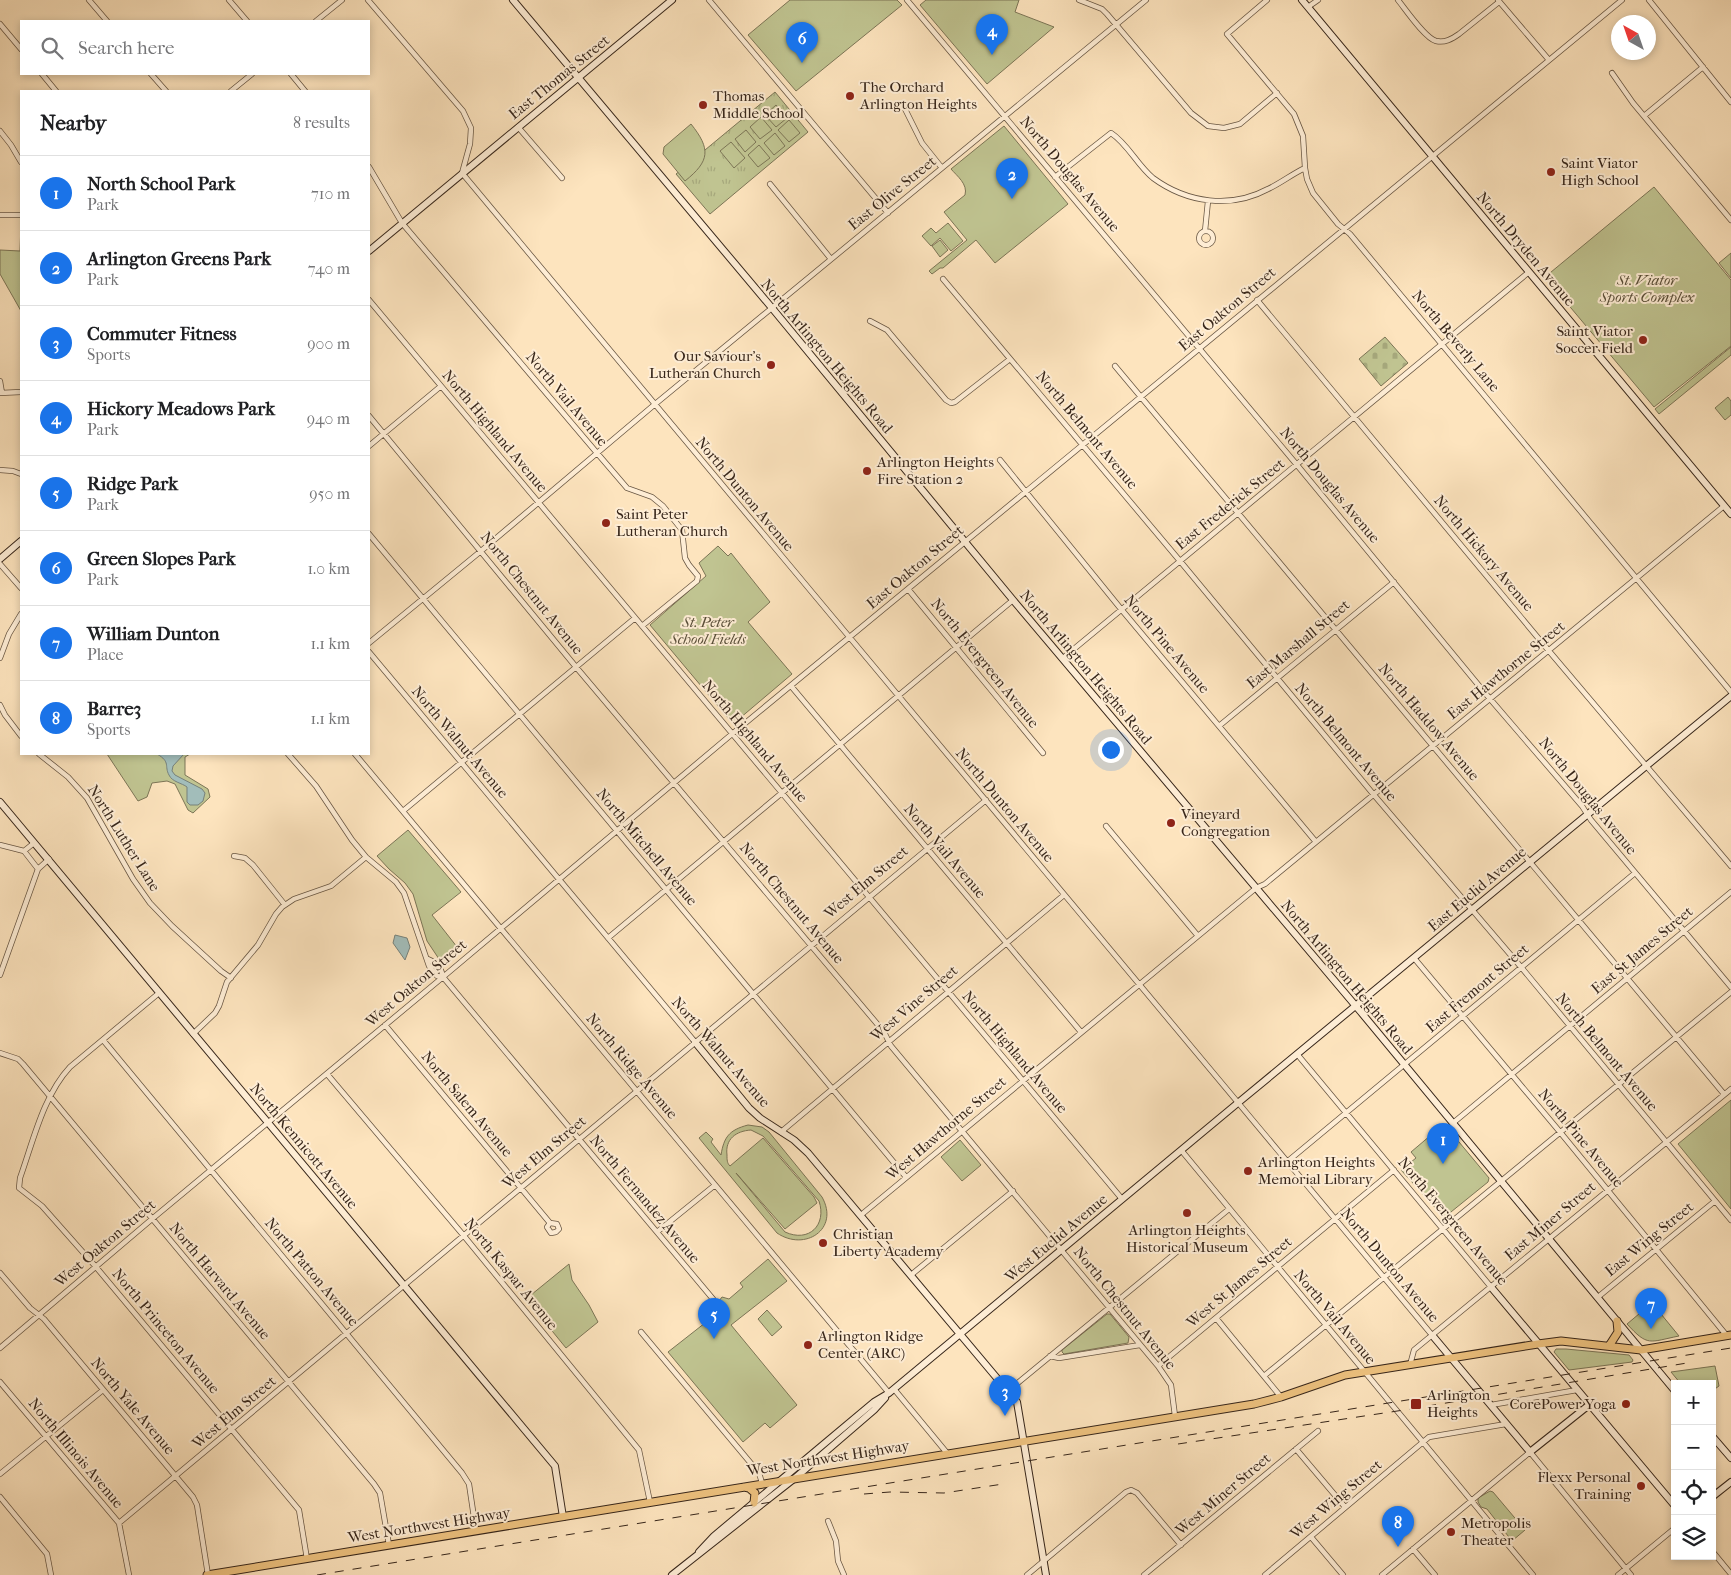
<!DOCTYPE html>
<meta charset="utf-8">
<style>
body{margin:0;font-family:"IM FELL French Canon",serif;background:#f6f6f6;color:#202124}
.controls{position:absolute;right:15px;bottom:15px;display:grid;overflow:hidden;border-radius:0px;box-shadow:0 2px 8px #0003}
.controls button{width:45px;height:45px;display:grid;place-items:center;padding:0;border:0;border-bottom:1px solid #e0e0e0;background:#fff;color:#202124;font:25px sans-serif}
.compass{position:absolute;left:1611px;top:15px;width:45px;height:45px;border-radius:50%;background:#fff;box-shadow:0 2px 8px #0003;rotate:320deg}
.you{position:absolute;left:1110px;top:749px;width:18px;height:18px;margin:-12px;border:4px solid #fff;border-radius:50%;background:#1a73e8;box-shadow:0 0 0 8px #1a73e833}
.badge{display:grid;place-items:center;width:32px;height:32px;border-radius:50%;background:#1a73e8;color:#fff;font-size:16px;font-weight:700}
.pin{position:absolute;translate:-50% -41px;filter:drop-shadow(0 1px 2px #0008)}
.pin::after{content:'';position:absolute;top:26px;width:18px;height:15px;background:inherit;clip-path:polygon(0 0,100% 0,50% 100%)}
.list{margin:0;padding:0;list-style:none}
h2{display:flex;justify-content:space-between;align-items:center;height:65px;margin:0;padding:0 20px;font-size:21px}
h2 small{font-size:16px;font-weight:400;color:#757577}
.list li{display:grid;grid-template-columns:32px 1fr auto;gap:15px;align-items:center;box-sizing:border-box;height:75px;padding:0 20px;border-top:1px solid #e0e0e0}
.list b{display:block;font-size:19px;white-space:nowrap}
.list p{margin:0;font-size:16px;white-space:nowrap;color:#757577}
.list em{font-size:16px;font-style:normal;color:#757577}
.icon{flex:none;width:28px;height:28px;fill:none;stroke:currentColor;stroke-width:2;stroke-linecap:round;stroke-linejoin:round}
.map{position:relative;flex:none;width:1731px;height:1575px;overflow:hidden}
.search{position:absolute;background:#fff;box-shadow:0 2px 8px #0003;left:20px;top:20px;width:350px;height:55px;display:flex;align-items:center;gap:12px;box-sizing:border-box;padding:0 18px;border-radius:0px;color:#757577;font-size:19px}
.panel{position:absolute;background:#fff;box-shadow:0 2px 8px #0003;left:20px;top:90px;width:350px;height:665px;border-radius:0px}
.map>svg:first-child{display:block}
.grass{fill:url(#grass-tufts);stroke:#7c7556}
.cemetery{fill:url(#cemetery-stones);stroke:#7c7556}
.green{fill:#c0c491;stroke:#7c7556;fill-rule:evenodd}
.water{fill:#a2bdba;stroke:#77817a}
.lines{fill:none;stroke-linecap:round;stroke-linejoin:round}
.street-casing{stroke:#685643;stroke-width:6}
.secondary-casing{stroke:#37261a;stroke-width:8}
.primary-casing{stroke:#37261a;stroke-width:9}
.street{stroke:#feedd5;stroke-width:4.5}
.secondary{stroke:#feedd5;stroke-width:6}
.primary{stroke:#eec27f;stroke-width:7}
.rail{stroke:#37261a;stroke-width:1;stroke-dasharray:9 9;stroke-linecap:butt}
.poi-dot{fill:#8f2418;stroke:#feedd5;stroke-width:2}
.labels{text-anchor:middle;dominant-baseline:central;stroke-width:4;stroke-linejoin:round;paint-order:stroke}
.street-label{font-size:15px;fill:#37261a;stroke:#feedd5}
.poi-label{font-size:15px;fill:#37261a;stroke:#feedd5;text-anchor:start}
.park-label{font-size:15px;font-style:italic;fill:#594e38;stroke:#feedd5}
</style>
<div class="map">
<svg width="1731" height="1575" viewBox="0 0 1731 1575">
<defs>
<pattern id="grass-tufts" width="24" height="20" patternUnits="userSpaceOnUse" patternTransform="scale(1.25)"><rect width="24" height="20" fill="#c0c491"/><path d="M3 7l-1-3M5 7V3M7 7l1-3M15 17l-1-3M17 17v-4M19 17l1-3" fill="none" stroke="#a6a87c"/></pattern>
<pattern id="cemetery-stones" width="16" height="16" patternUnits="userSpaceOnUse" patternTransform="scale(1.25)"><rect width="16" height="16" fill="#c0c491"/><path d="M2 7V4a2 2 0 0 1 4 0v3zM10 15v-3a2 2 0 0 1 4 0v3z" fill="#a6a87c"/></pattern>
</defs>
<rect width="100%" height="100%" fill="#fde4be"/>
<filter id="stains"><feTurbulence type="fractalNoise" baseFrequency=".004" numOctaves="4"/><feColorMatrix values="0 0 0 0 .2 0 0 0 0 .09 0 0 0 0 .02 0 0 0 .5 -.17"/></filter>
<radialGradient id="worn" r=".72"><stop offset=".6" stop-color="#630" stop-opacity="0"/><stop offset="1" stop-color="#630" stop-opacity=".3"/></radialGradient>
<!-- grass -->
<path class="grass" d="M775,92l33,40 -98,82 -34,-40z"/>
<!-- cemetery -->
<path class="cemetery" d="M1385,337l23,26 -27,23 -22,-27z"/>
<!-- green -->
<path class="green" d="M790,0h107l5,5 -106,86 -48,-56z
M926,0h93l-4,12 39,15 -67,57 -67,-79z
M776,105l11,13 -11,9 -11,-12z
M761,117l11,13 -12,9 -10,-12z
M789,120l11,13 -11,9 -11,-12z
M691,124c20,25 19,37 -6,57l-22,-27 1,-7z
M1004,126l64,78 -73,59 -19,-23 -33,28h-3l-8,6 -3,-3 38,-31 -23,-28 21,-17c3,-11 -8,-19 -14,-26z
M746,130l10,12 -11,10 -10,-13z
M775,133l10,13 -11,9 -10,-12z
M731,142l14,16 -11,10 -14,-17z
M759,145l11,13 -12,9 -10,-12z
M1654,187l77,93v66l-77,61 -109,-130z
M21,223v88l-21,-37v-24l20,1z
M948,223l15,18 -12,10 -11,-13 -9,8 -9,-10 9,-8 5,5z
M940,240l8,10 -8,7 -8,-11z
M1731,253v25l-12,-15z
M1731,347v8l-72,59 -4,-5z
M1728,397l3,4v14l-6,5 -10,-12z
M718,546l10,10 3,-3 39,49 -22,20 44,52 -59,50 -83,-99 56,-49 -7,-13z
M107,754h83l-5,3v18l23,14 2,8 -17,16 -5,-3 -13,-26 -8,-3 -15,2 -5,14 -9,4z
M408,830l53,62 -29,23 29,37 -18,13 -16,-24 -14,-47 -8,-11 -16,-14 -12,-13z
M1731,1100v109l-53,-65z
M1444,1124l45,54 -1,4 -42,34 -5,-2 -40,-44 15,-12 -5,-6z
M748,1125l14,2 7,5 53,65c18,32 -17,55 -45,36l-78,-95 7,-6 7,7 -2,3 10,13c3,-18 8,-25 27,-30zM751,1130l12,6 56,65c8,24 -10,42 -34,31l-49,-59 49,56 32,-26 -3,-6 -51,-59 -33,28c-3,-3 -3,-6 -3,-11 -2,-16 9,-24 24,-25z
M960,1140l21,25 -19,16 -21,-24z
M768,1259l19,22 -56,44 66,80 -27,23 -5,-5 -22,19 -75,-90 51,-40 -6,-3 9,-12 7,2 14,-12 -3,-4z
M569,1264l3,16 17,25 9,17 -32,26 -40,-49z
M1652,1303l27,33c-30,6 -31,11 -52,-12z
M767,1310l15,17 -10,9 -14,-17z
M1107,1314h3l19,23 -1,6 -64,11 -2,-2v-2z
M1556,1349h10l63,6 4,5 -1,2 -63,8 -15,-18z
M1715,1366l4,20 -7,5v-7h-31l-10,-12z
M1490,1491l3,1 32,38 -13,11 -25,-32 -6,-2 -3,-5v-4z"/>
<!-- water -->
<path class="water" d="M157,754h27l-11,12 -1,5 3,4 27,14 3,4 -2,8 -5,4h-8l-3,-3v-15c-5,-4 -15,-5 -18,-12 -5,-9 2,-13 -12,-21z
M395,935l12,3 3,9 -5,13 -12,-17z"/>
<g class="lines">
<!-- street casing -->
<g class="street-casing">
<path id="street" d="M89,0l18,21
M229,0l18,21
M368,0l95,111 8,17 -1,16 -8,29 970,1162
M709,0l179,213
M907,0l390,465 188,228 97,113 9,14 140,167
M1079,0l23,9 5,5 84,99 17,13 16,2 16,-4 37,-31
M1267,0l-40,34 67,80 9,22 2,32 2,11 6,14 25,31 12,10 381,458
M1398,0c8,10 27,38 38,41 9,2 16,-2 23,-7l40,-32
M1498,0l51,60
M1649,0l82,102
M1308,7l10,-7
M316,21l26,-21
M0,24l21,25
M1612,73l21,30 98,117
M42,74l14,17
M151,74l15,17
M291,74l14,17
M231,91l21,-17
M905,109l17,34 20,25
M1644,116l59,-49
M518,127l44,51
M0,131l11,14 10,17
M369,167l33,56 195,230 30,35 25,9 11,9 19,24 3,28 4,7 9,11 -1,5 -55,45
M1055,177l56,-44c17,11 26,32 42,45 34,25 78,31 115,11 13,-6 24,-15 37,-21
M770,184l61,75
M0,215h21
M1205,231l3,-30
M1199 238a7 7 0 1 1 14 0a7 7 0 1 1-14 0Z
M943,279l237,282 194,234 147,172 210,253
M369,300l753,899
M1257,300l292,351 182,215
M870,321l17,9 59,70 5,3 4,-1 55,-43
M1115,366l609,728
M0,381l2,12
M0,393l21,-1
M369,416l207,251 308,365 7,14 267,320 13,19 4,31
M369,446l72,-60
M1000,460l121,149 195,233
M0,470l13,1 8,3
M369,534l537,643
M0,564l21,24
M908,589l135,164
M369,643l112,-92 173,-146 492,-405
M369,652l326,390
M0,658l9,-24 12,-20
M1063,658l466,-386
M791,686l290,346
M0,705l5,10 16,21
M1219,726l175,-144
M39,754l29,23 19,21 46,81 17,24 22,23 49,45 10,7
M288,754l28,32 36,54 14,17 30,25 8,11 25,73 8,10 6,1
M355,754l534,639
M403,811l232,-193
M1106,826l92,110
M0,845l24,6 10,-8
M24,851l14,18
M234,856l11,2 8,7 32,40
M608,938l405,-338
M1414,958l146,174 167,204
M428,959c8,3 14,10 15,18l270,322
M0,975l38,-106 11,-10
M159,993l-89,74c-27,29 -37,75 -50,111l-1,10 23,18 54,61 203,243 8,49
M385,1025l165,198 7,1 2,5 -3,3 -5,1 -4,-6 3,-4
M193,1034l22,-21 4,-7 8,-24 31,-37 18,-31 6,-7 12,-8 37,-13 35,-29
M103,1040l359,433 7,11 7,47
M0,1053l18,6 5,5 351,420 6,9 9,52
M1297,1054l194,233
M327,1074l137,162 175,214 11,52
M1453,1123l278,-231
M781,1132l283,-237
M1181,1150l352,425
M1288,1161l347,-288
M861,1215l366,-303 29,-24 9,-4 459,-378
M657,1232l58,-47
M0,1273l30,35 14,11 149,178 4,8 11,70
M911,1275l102,-84
M1598,1297l117,-96
M1216,1318l65,79
M641,1332l118,141 3,10
M0,1348l152,-129 291,-242 289,-243 890,-734
M1050,1356l9,2 81,-13
M1410,1365l4,-15 317,-261
M1158,1366l236,-196
M1264,1376l467,-384
M0,1382l119,141 10,52
M894,1389l53,64
M1008,1391l221,-182
M1491,1405l86,-15
M1296,1449l49,58
M0,1474l103,-84
M0,1497l47,57 4,21
M828,1521l8,20 2,20 6,14
M119,1523l867,-723
M1311,1537l32,38
M1413,1549l22,26
M1712,1551l19,23
M1027,1575l99,-83 5,-2 6,3 44,52
M1144,1575l174,-144
M1265,1575l164,-138 77,-13
M1382,1575l148,-123 101,123
M1618,1575l57,-47"/>
</g>
<!-- secondary casing -->
<g class="secondary-casing">
<path id="secondary" d="M513,0l259,308 241,292 347,411 315,380
M1302,0l429,514
M369,251l303,-251
M0,559l21,-18
M0,802l555,664 8,51
M695,1042l54,66 11,10 34,22 14,13 209,249 29,173
M1491,1287l184,219
M1432,1335l98,117 59,-47
M1712,1436l19,22
M1712,1497l19,-15
M699,1552l15,-16 160,-134 15,-9 350,-291 492,-406
M672,1575l123,-97 79,-68 11,-12"/>
</g>
<!-- primary casing -->
<g class="primary-casing">
<path id="primary" d="M1609,1346l9,-14 -1,-11
M744,1487l5,1 6,5 -1,10
M207,1575c349,-57 698,-115 1047,-171l27,-7 64,-22 193,-31 23,-3 80,9 90,-15"/>
</g>
<!-- street -->
<use href="#street" class="street"/>
<!-- secondary -->
<use href="#secondary" class="secondary"/>
<!-- primary -->
<use href="#primary" class="primary"/>
<!-- rail -->
<path class="rail" d="M1178,1444l226,-34 283,-47
M864,1494l26,-2 54,1 59,-9
M317,1575l1414,-227"/>
</g>
<!-- markers -->
<g class="poi-dot">
<circle cx="850" cy="96" r="5"/>
<circle cx="703" cy="105" r="5"/>
<circle cx="1551" cy="172" r="5"/>
<circle cx="1643" cy="340" r="5"/>
<circle cx="771" cy="365" r="5"/>
<circle cx="867" cy="471" r="5"/>
<circle cx="606" cy="523" r="5"/>
<circle cx="1171" cy="823" r="5"/>
<circle cx="1248" cy="1171" r="5"/>
<circle cx="1187" cy="1213" r="5"/>
<circle cx="823" cy="1243" r="5"/>
<circle cx="808" cy="1345" r="5"/>
<rect x="1410" y="1398" width="12" height="12" rx="2.5"/>
<circle cx="1626" cy="1404" r="5"/>
<circle cx="1641" cy="1486" r="5"/>
<circle cx="1451" cy="1532" r="5"/>
</g>
<g class="labels">
<!-- street labels -->
<g class="street-label">
<text transform="translate(559 77) rotate(-39)">East Thomas Street</text>
<text transform="translate(1070 174) rotate(50)">North Douglas Avenue</text>
<text transform="translate(892 193) rotate(-39)">East Olive Street</text>
<text transform="translate(1526 249) rotate(50)">North Dryden Avenue</text>
<text transform="translate(1227 309) rotate(-40)">East Oakton Street</text>
<text transform="translate(1456 341) rotate(50)">North Beverly Lane</text>
<text transform="translate(827 356) rotate(50)">North Arlington Heights Road</text>
<text transform="translate(567 399) rotate(50)">North Vail Avenue</text>
<text transform="translate(1087 430) rotate(50)">North Belmont Avenue</text>
<text transform="translate(495 431) rotate(50)">North Highland Avenue</text>
<text transform="translate(1330 485) rotate(50)">North Douglas Avenue</text>
<text transform="translate(745 494) rotate(50)">North Dunton Avenue</text>
<text transform="translate(1230 504) rotate(-39)">East Frederick Street</text>
<text transform="translate(1484 553) rotate(50)">North Hickory Avenue</text>
<text transform="translate(915 567) rotate(-40)">East Oakton Street</text>
<text transform="translate(532 593) rotate(51)">North Chestnut Avenue</text>
<text transform="translate(1167 644) rotate(50)">North Pine Avenue</text>
<text transform="translate(1298 644) rotate(-40)">East Marshall Street</text>
<text transform="translate(985 663) rotate(51)">North Evergreen Avenue</text>
<text transform="translate(1086 667) rotate(50)">North Arlington Heights Road</text>
<text transform="translate(1506 670) rotate(-39)">East Hawthorne Street</text>
<text transform="translate(1429 722) rotate(50)">North Haddow Avenue</text>
<text transform="translate(755 741) rotate(50)">North Highland Avenue</text>
<text transform="translate(460 742) rotate(50)">North Walnut Avenue</text>
<text transform="translate(1346 742) rotate(50)">North Belmont Avenue</text>
<text transform="translate(1588 796) rotate(51)">North Douglas Avenue</text>
<text transform="translate(1005 805) rotate(50)">North Dunton Avenue</text>
<text transform="translate(124 838) rotate(58)">North Luther Lane</text>
<text transform="translate(647 847) rotate(50)">North Mitchell Avenue</text>
<text transform="translate(945 851) rotate(50)">North Vail Avenue</text>
<text transform="translate(866 882) rotate(-40)">West Elm Street</text>
<text transform="translate(1477 889) rotate(-40)">East Euclid Avenue</text>
<text transform="translate(792 903) rotate(50)">North Chestnut Avenue</text>
<text transform="translate(1642 950) rotate(-40)">East St James Street</text>
<text transform="translate(1347 977) rotate(50)">North Arlington Heights Road</text>
<text transform="translate(416 983) rotate(-40)">West Oakton Street</text>
<text transform="translate(1477 988) rotate(-40)">East Fremont Street</text>
<text transform="translate(914 1003) rotate(-40)">West Vine Street</text>
<text transform="translate(721 1052) rotate(49)">North Walnut Avenue</text>
<text transform="translate(1015 1052) rotate(50)">North Highland Avenue</text>
<text transform="translate(1607 1052) rotate(50)">North Belmont Avenue</text>
<text transform="translate(632 1066) rotate(50)">North Ridge Avenue</text>
<text transform="translate(467 1104) rotate(50)">North Salem Avenue</text>
<text transform="translate(946 1128) rotate(-40)">West Hawthorne Street</text>
<text transform="translate(1581 1138) rotate(50)">North Pine Avenue</text>
<text transform="translate(304 1146) rotate(50)">North Kennicott Avenue</text>
<text transform="translate(544 1152) rotate(-40)">West Elm Street</text>
<text transform="translate(645 1199) rotate(50)">North Fernandez Avenue</text>
<text transform="translate(1453 1221) rotate(50)">North Evergreen Avenue</text>
<text transform="translate(1550 1221) rotate(-40)">East Miner Street</text>
<text transform="translate(1056 1238) rotate(-40)">West Euclid Avenue</text>
<text transform="translate(1649 1239) rotate(-39)">East Wing Street</text>
<text transform="translate(105 1243) rotate(-40)">West Oakton Street</text>
<text transform="translate(1390 1265) rotate(50)">North Dunton Avenue</text>
<text transform="translate(312 1272) rotate(50)">North Patton Avenue</text>
<text transform="translate(511 1274) rotate(51)">North Kaspar Avenue</text>
<text transform="translate(220 1281) rotate(50)">North Harvard Avenue</text>
<text transform="translate(1239 1282) rotate(-40)">West St James Street</text>
<text transform="translate(1125 1308) rotate(51)">North Chestnut Avenue</text>
<text transform="translate(1335 1317) rotate(50)">North Vail Avenue</text>
<text transform="translate(166 1331) rotate(50)">North Princeton Avenue</text>
<text transform="translate(133 1406) rotate(50)">North Yale Avenue</text>
<text transform="translate(234 1412) rotate(-40)">West Elm Street</text>
<text transform="translate(76 1453) rotate(50)">North Illinois Avenue</text>
<text transform="translate(828 1458) rotate(-9)">West Northwest Highway</text>
<text transform="translate(1223 1494) rotate(-40)">West Miner Street</text>
<text transform="translate(1336 1499) rotate(-40)">West Wing Street</text>
<text transform="translate(429 1525) rotate(-9)">West Northwest Highway</text>
</g>
<!-- poi labels -->
<g class="poi-label">
<text x="860" y="87">The Orchard<tspan x="860" dy="17">Arlington Heights</tspan></text>
<text x="713" y="96">Thomas<tspan x="713" dy="17">Middle School</tspan></text>
<text x="1561" y="163">Saint Viator<tspan x="1561" dy="17">High School</tspan></text>
<text x="1633" y="331" text-anchor="end">Saint Viator<tspan x="1633" dy="17">Soccer Field</tspan></text>
<text x="761" y="356" text-anchor="end">Our Saviour's<tspan x="761" dy="17">Lutheran Church</tspan></text>
<text x="877" y="462">Arlington Heights<tspan x="877" dy="17">Fire Station 2</tspan></text>
<text x="616" y="514">Saint Peter<tspan x="616" dy="17">Lutheran Church</tspan></text>
<text x="1181" y="814">Vineyard<tspan x="1181" dy="17">Congregation</tspan></text>
<text x="1258" y="1162">Arlington Heights<tspan x="1258" dy="17">Memorial Library</tspan></text>
<text x="1187" y="1230" text-anchor="middle">Arlington Heights<tspan x="1187" dy="17">Historical Museum</tspan></text>
<text x="833" y="1234">Christian<tspan x="833" dy="17">Liberty Academy</tspan></text>
<text x="818" y="1336">Arlington Ridge<tspan x="818" dy="17">Center (ARC)</tspan></text>
<text x="1427" y="1395">Arlington<tspan x="1427" dy="17">Heights</tspan></text>
<text x="1616" y="1404" text-anchor="end">CorePower Yoga</text>
<text x="1631" y="1477" text-anchor="end">Flexx Personal<tspan x="1631" dy="17">Training</tspan></text>
<text x="1461" y="1523">Metropolis<tspan x="1461" dy="17">Theater</tspan></text>
</g>
<!-- park labels -->
<g class="park-label">
<text x="1647" y="280">St. Viator<tspan x="1647" dy="17">Sports Complex</tspan></text>
<text x="708" y="622">St. Peter<tspan x="708" dy="17">School Fields</tspan></text>
</g>
</g>
<rect width="100%" height="100%" filter="url(#stains)"/>
<rect width="100%" height="100%" fill="url(#worn)"/>
</svg>
<div class="controls">
<button>+</button>
<button>−</button>
<button><svg class="icon" aria-label="locate" viewBox="0 0 24 24"><circle cx="12" cy="12" r="6"/><path d="M12 2v4M12 18v4M2 12h4M18 12h4"/></svg></button>
<button><svg class="icon" aria-label="layers" viewBox="0 0 24 24"><path d="M12 4l9 5-9 5-9-5zM3 14l9 5 9-5"/></svg></button>
</div>
<svg class="compass" viewBox="-18 -18 36 36"><path d="M0-13l5 13h-10z" fill="#e53935"/><path d="M0 13l5-13h-10z" fill="#757577"/></svg>
<div class="you"></div>
<div class="pin badge" style="left:1443px;top:1164px">1</div>
<div class="pin badge" style="left:1012px;top:199px">2</div>
<div class="pin badge" style="left:1005px;top:1416px">3</div>
<div class="pin badge" style="left:992px;top:55px">4</div>
<div class="pin badge" style="left:714px;top:1339px">5</div>
<div class="pin badge" style="left:802px;top:63px">6</div>
<div class="pin badge" style="left:1651px;top:1329px">7</div>
<div class="pin badge" style="left:1398px;top:1547px">8</div>
<div class="search"><svg class="icon" aria-label="search" viewBox="0 0 24 24"><circle cx="10" cy="10" r="6"/><path d="M15 15l6 6"/></svg>Search here</div>
<section class="panel">
<h2>Nearby<small>8 results</small></h2>
<ul class="list">
<li><span class="badge">1</span><div><b>North School Park</b><p>Park</p></div><em>710 m</em></li>
<li><span class="badge">2</span><div><b>Arlington Greens Park</b><p>Park</p></div><em>740 m</em></li>
<li><span class="badge">3</span><div><b>Commuter Fitness</b><p>Sports</p></div><em>900 m</em></li>
<li><span class="badge">4</span><div><b>Hickory Meadows Park</b><p>Park</p></div><em>940 m</em></li>
<li><span class="badge">5</span><div><b>Ridge Park</b><p>Park</p></div><em>950 m</em></li>
<li><span class="badge">6</span><div><b>Green Slopes Park</b><p>Park</p></div><em>1.0 km</em></li>
<li><span class="badge">7</span><div><b>William Dunton</b><p>Place</p></div><em>1.1 km</em></li>
<li><span class="badge">8</span><div><b>Barre3</b><p>Sports</p></div><em>1.1 km</em></li>
</ul>
</section>
</div>
